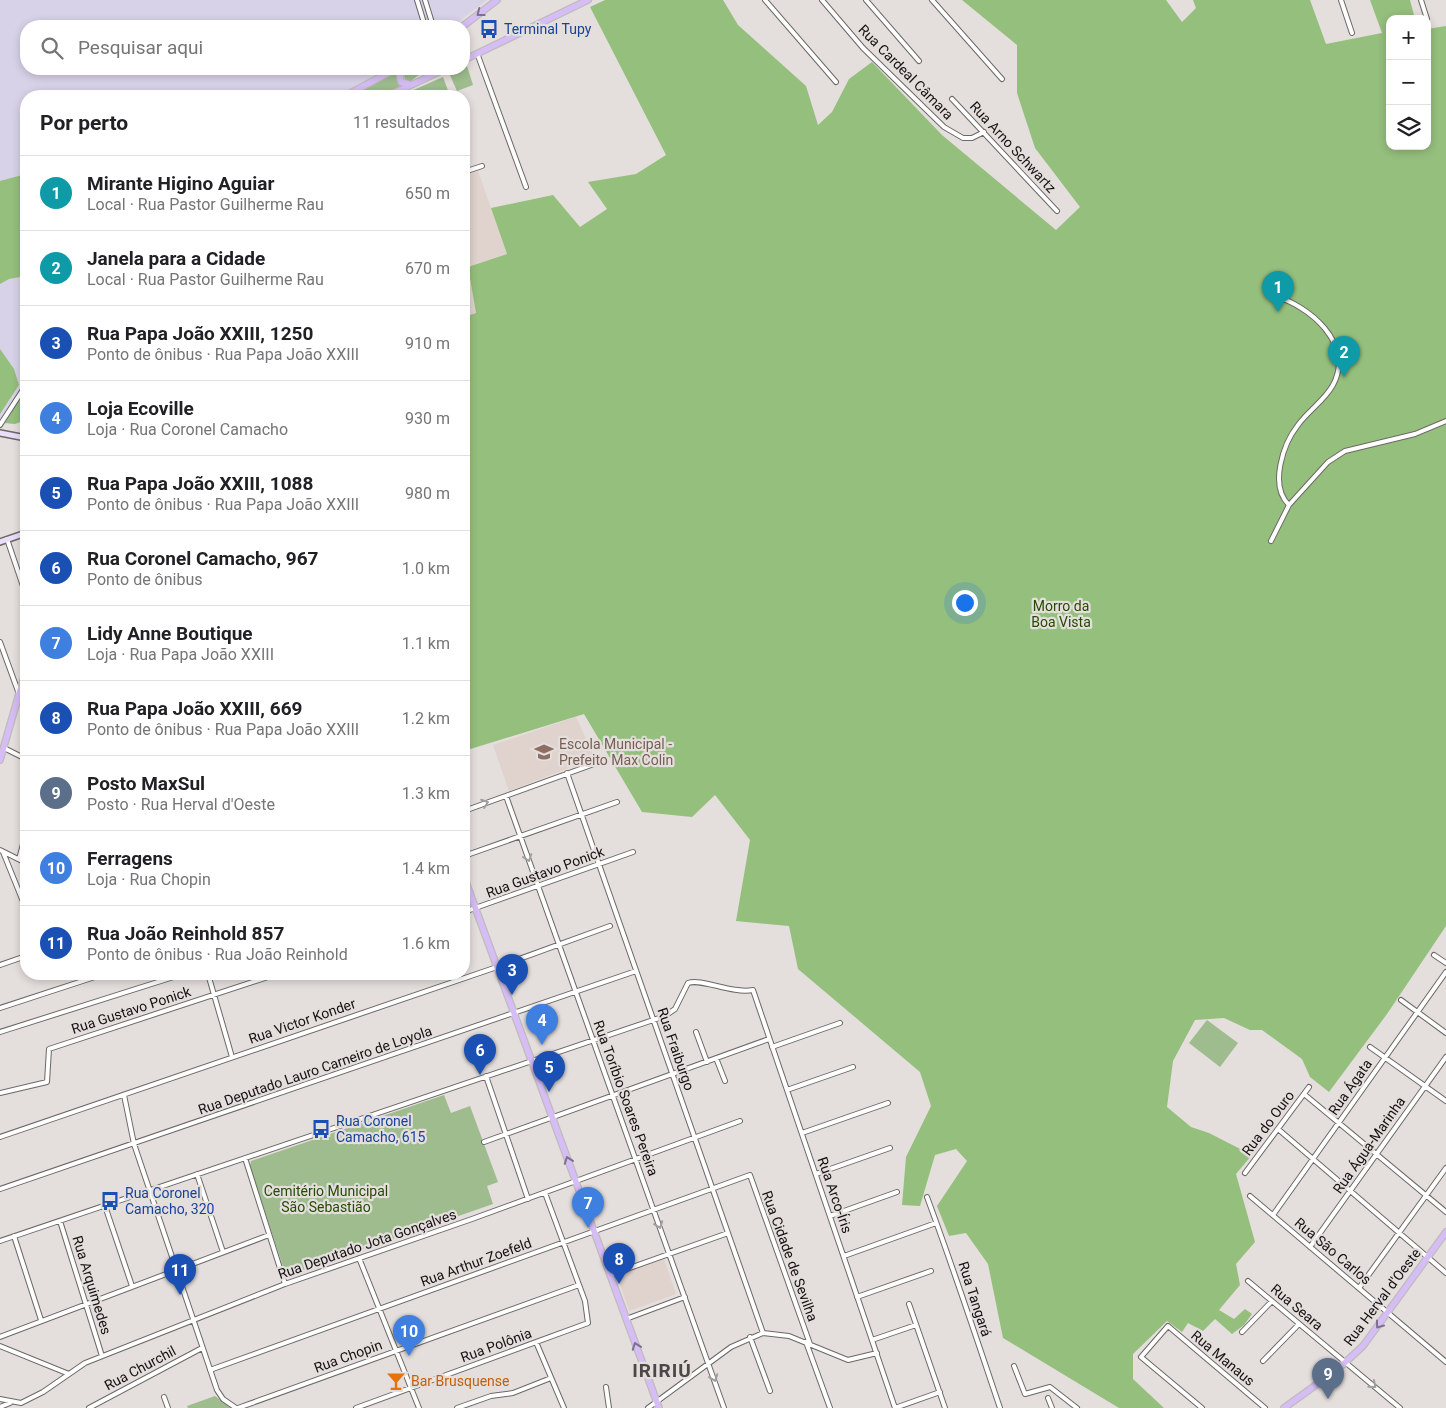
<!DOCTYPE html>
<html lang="pt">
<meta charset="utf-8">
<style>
body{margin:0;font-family:Roboto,sans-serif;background:#f2f2f2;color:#202124}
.controls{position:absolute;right:15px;top:15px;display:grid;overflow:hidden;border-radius:10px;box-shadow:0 2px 8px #0003}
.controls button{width:45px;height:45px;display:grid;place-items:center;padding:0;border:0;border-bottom:1px solid #e0e0e0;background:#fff;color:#202124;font:25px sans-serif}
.you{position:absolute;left:964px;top:602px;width:18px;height:18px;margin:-12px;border:4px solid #fff;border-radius:50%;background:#1a73e8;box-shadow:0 0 0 8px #1a73e833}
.badge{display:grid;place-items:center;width:32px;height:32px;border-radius:50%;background:#ea580c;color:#fff;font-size:16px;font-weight:700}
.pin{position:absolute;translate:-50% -41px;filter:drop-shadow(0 1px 2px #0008)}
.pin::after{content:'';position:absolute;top:26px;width:18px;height:15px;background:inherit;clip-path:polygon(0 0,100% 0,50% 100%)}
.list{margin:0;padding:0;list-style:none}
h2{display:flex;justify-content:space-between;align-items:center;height:65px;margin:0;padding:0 20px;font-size:21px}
h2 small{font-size:16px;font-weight:400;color:#757577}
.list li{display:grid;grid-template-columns:32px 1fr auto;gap:15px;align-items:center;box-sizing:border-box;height:75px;padding:0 20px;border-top:1px solid #e0e0e0}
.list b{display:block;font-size:19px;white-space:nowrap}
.list p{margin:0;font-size:16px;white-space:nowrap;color:#757577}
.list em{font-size:16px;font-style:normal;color:#757577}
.icon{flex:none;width:28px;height:28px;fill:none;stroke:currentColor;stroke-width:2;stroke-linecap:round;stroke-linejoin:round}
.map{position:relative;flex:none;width:1446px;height:1408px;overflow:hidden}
.search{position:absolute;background:#fff;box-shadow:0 2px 8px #0003;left:20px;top:20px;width:450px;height:55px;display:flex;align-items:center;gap:12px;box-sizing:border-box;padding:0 18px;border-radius:20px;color:#757577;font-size:19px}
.panel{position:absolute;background:#fff;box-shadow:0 2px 8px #0003;left:20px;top:90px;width:450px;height:890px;border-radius:20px}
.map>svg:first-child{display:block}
.industrial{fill:#d7d2e8}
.built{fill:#e0d2cd}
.green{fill:#9ebc8e}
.forest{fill:#95bf7d}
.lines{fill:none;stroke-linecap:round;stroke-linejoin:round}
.street-casing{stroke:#6c6866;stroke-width:6}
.secondary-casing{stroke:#6c6866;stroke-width:8}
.primary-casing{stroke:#bdbcbc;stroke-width:8}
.street{stroke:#fff;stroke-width:4}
.secondary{stroke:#eadefa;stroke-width:5}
.primary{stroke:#d6bdf5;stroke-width:5.5}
.oneway{stroke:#7e708e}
.oneway2{stroke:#a1a09f}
.labels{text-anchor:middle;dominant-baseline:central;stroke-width:4.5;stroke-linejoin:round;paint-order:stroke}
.transit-label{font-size:14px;fill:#164399;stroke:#e4dedc;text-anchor:start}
.street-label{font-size:14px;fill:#131110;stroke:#e4dedc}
.park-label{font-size:14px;fill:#254b03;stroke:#e4dedc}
.education-label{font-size:14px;fill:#785e54;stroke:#e4dedc;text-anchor:start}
.food-label{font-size:14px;fill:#c56008;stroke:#e4dedc;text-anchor:start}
.district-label{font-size:19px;font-weight:bold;letter-spacing:1px;fill:#4d4847;stroke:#e4dedc}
</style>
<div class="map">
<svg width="1446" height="1408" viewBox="0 0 1446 1408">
<rect width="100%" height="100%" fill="#e4dedc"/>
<!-- industrial -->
<path class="industrial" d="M0,0h487l-34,26h-427v43h360l-50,27h-310v324l-11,4 -15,-1z"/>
<!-- built -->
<path class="built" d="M478,171l29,83 -39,13 8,46 -12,4v-142z
M576,717l19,41 -86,33 -16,-46z
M664,1259l12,35 -47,17 -12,-36z"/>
<!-- green -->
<path class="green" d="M467,66l6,19 -16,6 -8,-18z
M411,69h15l-16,13 -5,-2 -1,-4z
M399,70l-2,9 6,7 -22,10h-34z
M443,77l7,19h-44l3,-4z
M1207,1020l31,23 -18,24 -31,-24z
M444,1095l7,18 19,-7 28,76 -11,4 6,18 -207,72 -36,-110 1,-5z
M215,1396l16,12h-43l-1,-2z"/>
<!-- forest -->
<path class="forest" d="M605,0h118l15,25 68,61 12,39 14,-13 17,-33 23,-17 70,73 114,95 24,-23 -45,-59 -18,-55v-48l-55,-45h204l16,22 14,-14 -3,-8h117l16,44 56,-11 -12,-33h40l5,19h-25v127h37v-117l19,-3v900l-59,88 -58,78 -19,-15 -8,-18 -40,-29h-12l-26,-12 -29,2 -22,41 -6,46 24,20 18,6 43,22 -16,19 19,68 -19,22 4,21 -21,25 15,9 11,-10 7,5 -8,11 -12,9 -17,-15 -12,12 -15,-8 -6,9 -15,-11 -34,33v25l31,29h-45l-116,-70 -15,-74 -22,-31 -17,3 -12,-30 30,-45 -11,-12 -21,6 -15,51 -18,-1 4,-48 25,-51 -11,-34 -122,-103 -9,-43 -53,-5 14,-81 -35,-45 -23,22 -50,-5 -58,-98 -120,37v-434l12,-4 -8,-46 39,-13 -16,-46 62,-13 27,32 27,-18 -19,-27 48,-8 30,-19 -76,-148z
M26,174v102l-17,3 -9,5v-103z
M0,349l14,20 5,16 -19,29z
M26,390v30l-11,4 -10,-1z"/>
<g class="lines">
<!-- street casing -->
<g class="street-casing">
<path id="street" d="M417,0l8,26
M425,0l8,26
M765,0l71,82
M822,0l41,48 81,79 19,11h9l12,-6
M866,0l53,61
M932,0l70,79
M1341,0l11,33
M1421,0l6,19
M477,53l49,134
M952,99l105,112
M464,172l18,-6
M1274,296c35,9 81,48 59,89 -8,15 -25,26 -35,40 -15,19 -29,61 -9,80l39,-43 17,-11 70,-17 31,-13
M0,425l26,-40
M7,539l18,53
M1271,541l18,-36
M0,642l19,52
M4,748l22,11
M567,773l196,560
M506,796l218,612
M464,811l141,-51
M0,850l26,13
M3,852l23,57
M464,856l153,-54
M19,859l7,-26
M464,912l169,-60
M1434,955l12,8
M0,965l26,-9
M208,974l24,83
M1401,1000l45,33
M0,1008l104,-34
M0,1032l183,-58
M696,1032l11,30
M772,1047l68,-24
M1370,1047l76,54
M716,1058l9,23
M486,1076l42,123
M787,1090l66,-23
M0,1093l47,-11 2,-33 228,-75
M1304,1094l142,118
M124,1095l10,49 83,246 6,9 13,9
M1278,1129l168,144
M802,1133l86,-30
M0,1137l497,-170 113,-41
M484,1142l285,-103
M245,1158l40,126
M1245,1173l64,-86
M197,1174l26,78
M816,1174l74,-26
M0,1189l636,-218
M1250,1196l196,166
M927,1197c26,70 49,140 73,211
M105,1206l27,80
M1273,1215l173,-243
M830,1216l67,-24
M60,1221l42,135
M14,1236l27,84
M0,1241l665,-225 10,-7 13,-26c14,-5 43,11 65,7l142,418
M1310,1247l136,-190
M844,1256l92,-33
M359,1258l60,150
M610,1275l118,-42
M1248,1281l152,127
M1359,1288l87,-120
M857,1297l74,-26
M909,1304l36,104
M626,1319l59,-22
M1242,1332l30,-31
M0,1337l269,-102
M750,1337l20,54
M872,1340l44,-15
M536,1342l28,66
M806,1342l24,66
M0,1346l69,28
M1263,1361l36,-37
M1014,1366l11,28 25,-7 27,21
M210,1370l540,-195 60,169
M606,1387l3,21
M164,1397l4,11
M1048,1398l4,10
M0,1399l21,4 22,-11 42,-29 200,-79 187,-65 268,-98
M0,1407l10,-4
M89,1408l113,-60
M238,1408l341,-123
M356,1408l232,-85 -3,-22 -40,-108
M457,1408l34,-12 22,-3 38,-15
M648,1408l83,-61 32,-14 26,3 59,24 29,-7
M895,1408l45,-16
M1202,1408l-61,-51 27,-31 97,82"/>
</g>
<!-- secondary casing -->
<g class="secondary-casing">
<path id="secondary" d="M0,433l26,5
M0,542l26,-9"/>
</g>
<!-- primary casing -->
<g class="primary-casing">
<path id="primary" d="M463,26l34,-26
M464,60l124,-60
M403,69l-3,8 1,5 10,3
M345,96l50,-27
M388,96l57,-27
M0,760l26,-90
M464,877l195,531
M1284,1408l54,-39 25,-23 83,-114"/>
</g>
<!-- street -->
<use href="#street" class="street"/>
<!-- secondary -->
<use href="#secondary" class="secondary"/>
<!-- primary -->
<use href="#primary" class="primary"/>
</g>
<!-- one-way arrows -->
<defs><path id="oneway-chevron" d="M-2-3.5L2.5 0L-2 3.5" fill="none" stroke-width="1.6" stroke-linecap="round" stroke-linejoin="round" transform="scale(1.25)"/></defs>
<g class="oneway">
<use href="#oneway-chevron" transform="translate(480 13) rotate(142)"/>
<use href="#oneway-chevron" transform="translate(568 1160) rotate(-110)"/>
<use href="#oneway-chevron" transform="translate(1379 1325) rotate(126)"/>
<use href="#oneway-chevron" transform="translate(636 1346) rotate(-110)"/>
</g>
<g class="oneway2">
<use href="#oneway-chevron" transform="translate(485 803) rotate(-20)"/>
<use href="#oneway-chevron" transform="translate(528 858) rotate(70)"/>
<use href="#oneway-chevron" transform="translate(659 1225) rotate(70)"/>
<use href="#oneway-chevron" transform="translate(714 1378) rotate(70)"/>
<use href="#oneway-chevron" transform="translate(1373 1385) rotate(40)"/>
</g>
<!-- icons -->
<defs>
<g id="bus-bare" transform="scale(1.5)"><path d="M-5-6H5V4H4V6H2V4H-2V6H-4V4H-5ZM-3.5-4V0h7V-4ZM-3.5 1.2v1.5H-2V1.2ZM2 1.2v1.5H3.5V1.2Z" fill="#1a4fb4" stroke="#e4dedc" stroke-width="2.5" paint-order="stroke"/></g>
<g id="school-bare" transform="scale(1.5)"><path d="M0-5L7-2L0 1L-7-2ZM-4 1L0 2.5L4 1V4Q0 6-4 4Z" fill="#8d6e63" stroke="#e4dedc" stroke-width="2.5" paint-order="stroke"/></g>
<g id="bar-bare" transform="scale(1.5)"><path d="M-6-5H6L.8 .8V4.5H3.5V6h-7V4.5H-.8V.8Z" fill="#e8710a" stroke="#e4dedc" stroke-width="2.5" paint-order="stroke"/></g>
</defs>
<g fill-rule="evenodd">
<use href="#bus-bare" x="489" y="29"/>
<use href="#school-bare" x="544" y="752"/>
<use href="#bus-bare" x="321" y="1129"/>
<use href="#bus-bare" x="110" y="1201"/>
<use href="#bar-bare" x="396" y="1381"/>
</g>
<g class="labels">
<!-- transit labels -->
<g class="transit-label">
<text x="504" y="29">Terminal Tupy</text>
<text x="336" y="1121">Rua Coronel<tspan x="336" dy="16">Camacho, 615</tspan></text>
<text x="125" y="1193">Rua Coronel<tspan x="125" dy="16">Camacho, 320</tspan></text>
</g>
<!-- street labels -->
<g class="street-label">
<text transform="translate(906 72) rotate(45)">Rua Cardeal Câmara</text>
<text transform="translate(1013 147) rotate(47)">Rua Arno Schwartz</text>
<text transform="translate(545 872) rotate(-20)">Rua Gustavo Ponick</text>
<text transform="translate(131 1010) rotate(-18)">Rua Gustavo Ponick</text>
<text transform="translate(302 1021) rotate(-19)">Rua Victor Konder</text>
<text transform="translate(676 1049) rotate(71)">Rua Fraiburgo</text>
<text transform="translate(315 1070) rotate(-19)">Rua Deputado Lauro Carneiro de Loyola</text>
<text transform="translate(1350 1087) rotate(-55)">Rua Ágata</text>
<text transform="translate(626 1098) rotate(70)">Rua Toríbio Soares Pereira</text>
<text transform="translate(1268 1123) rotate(-53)">Rua do Ouro</text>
<text transform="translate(1369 1145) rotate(-55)">Rua Água-Marinha</text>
<text transform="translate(835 1195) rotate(71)">Rua Arco-Íris</text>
<text transform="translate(367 1244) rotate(-19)">Rua Deputado Jota Gonçalves</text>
<text transform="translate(1333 1251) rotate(40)">Rua São Carlos</text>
<text transform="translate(790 1256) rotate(70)">Rua Cidade de Sevilha</text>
<text transform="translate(476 1262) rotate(-20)">Rua Arthur Zoefeld</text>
<text transform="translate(92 1285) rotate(73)">Rua Arquimedes</text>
<text transform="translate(1382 1297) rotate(-53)">Rua Herval d'Oeste</text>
<text transform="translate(975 1299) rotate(72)">Rua Tangará</text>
<text transform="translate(1297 1307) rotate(40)">Rua Seara</text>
<text transform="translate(496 1345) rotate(-20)">Rua Polônia</text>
<text transform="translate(348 1356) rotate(-20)">Rua Chopin</text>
<text transform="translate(1223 1358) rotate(40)">Rua Manaus</text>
<text transform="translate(140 1368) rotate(-28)">Rua Churchil</text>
</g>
<!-- park labels -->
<g class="park-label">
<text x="1061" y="606">Morro da<tspan x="1061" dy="16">Boa Vista</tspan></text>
<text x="326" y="1191">Cemitério Municipal<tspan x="326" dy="16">São Sebastião</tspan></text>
</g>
<!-- education labels -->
<g class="education-label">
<text x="559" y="744">Escola Municipal -<tspan x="559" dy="16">Prefeito Max Colin</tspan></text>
</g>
<!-- food labels -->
<g class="food-label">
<text x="411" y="1381">Bar Brusquense</text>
</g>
<!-- district labels -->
<g class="district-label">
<text x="662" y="1370">IRIRIÚ</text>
</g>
</g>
</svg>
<div class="controls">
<button>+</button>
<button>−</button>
<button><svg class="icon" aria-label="layers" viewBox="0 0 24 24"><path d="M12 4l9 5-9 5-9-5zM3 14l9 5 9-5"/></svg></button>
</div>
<div class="you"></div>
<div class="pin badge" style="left:1278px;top:312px;background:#0f9aa8">1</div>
<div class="pin badge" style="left:1344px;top:377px;background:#0f9aa8">2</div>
<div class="pin badge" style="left:512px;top:995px;background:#1a4fb4">3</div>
<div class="pin badge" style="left:542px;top:1045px;background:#3f7fe0">4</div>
<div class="pin badge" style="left:549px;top:1092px;background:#1a4fb4">5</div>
<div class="pin badge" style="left:480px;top:1075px;background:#1a4fb4">6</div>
<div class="pin badge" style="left:588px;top:1228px;background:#3f7fe0">7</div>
<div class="pin badge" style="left:619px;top:1284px;background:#1a4fb4">8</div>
<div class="pin badge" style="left:1328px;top:1399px;background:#5c6f8a">9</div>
<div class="pin badge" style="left:409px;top:1356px;background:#3f7fe0">10</div>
<div class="pin badge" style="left:180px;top:1295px;background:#1a4fb4">11</div>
<div class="search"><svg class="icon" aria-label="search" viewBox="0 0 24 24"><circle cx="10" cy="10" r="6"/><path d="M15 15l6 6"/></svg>Pesquisar aqui</div>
<section class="panel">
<h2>Por perto<small>11 resultados</small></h2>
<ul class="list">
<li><span class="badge" style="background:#0f9aa8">1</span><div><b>Mirante Higino Aguiar</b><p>Local · Rua Pastor Guilherme Rau</p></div><em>650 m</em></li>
<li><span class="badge" style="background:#0f9aa8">2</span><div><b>Janela para a Cidade</b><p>Local · Rua Pastor Guilherme Rau</p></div><em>670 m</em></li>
<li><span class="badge" style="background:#1a4fb4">3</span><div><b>Rua Papa João XXIII, 1250</b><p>Ponto de ônibus · Rua Papa João XXIII</p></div><em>910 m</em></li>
<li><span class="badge" style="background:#3f7fe0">4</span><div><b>Loja Ecoville</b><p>Loja · Rua Coronel Camacho</p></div><em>930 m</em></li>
<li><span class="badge" style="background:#1a4fb4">5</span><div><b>Rua Papa João XXIII, 1088</b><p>Ponto de ônibus · Rua Papa João XXIII</p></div><em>980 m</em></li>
<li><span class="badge" style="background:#1a4fb4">6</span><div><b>Rua Coronel Camacho, 967</b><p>Ponto de ônibus</p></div><em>1.0 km</em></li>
<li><span class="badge" style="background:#3f7fe0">7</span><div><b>Lidy Anne Boutique</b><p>Loja · Rua Papa João XXIII</p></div><em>1.1 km</em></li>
<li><span class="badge" style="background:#1a4fb4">8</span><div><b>Rua Papa João XXIII, 669</b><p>Ponto de ônibus · Rua Papa João XXIII</p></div><em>1.2 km</em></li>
<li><span class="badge" style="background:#5c6f8a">9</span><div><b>Posto MaxSul</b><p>Posto · Rua Herval d'Oeste</p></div><em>1.3 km</em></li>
<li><span class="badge" style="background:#3f7fe0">10</span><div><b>Ferragens</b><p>Loja · Rua Chopin</p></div><em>1.4 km</em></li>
<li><span class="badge" style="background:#1a4fb4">11</span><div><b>Rua João Reinhold 857</b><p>Ponto de ônibus · Rua João Reinhold</p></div><em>1.6 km</em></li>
</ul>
</section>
</div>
